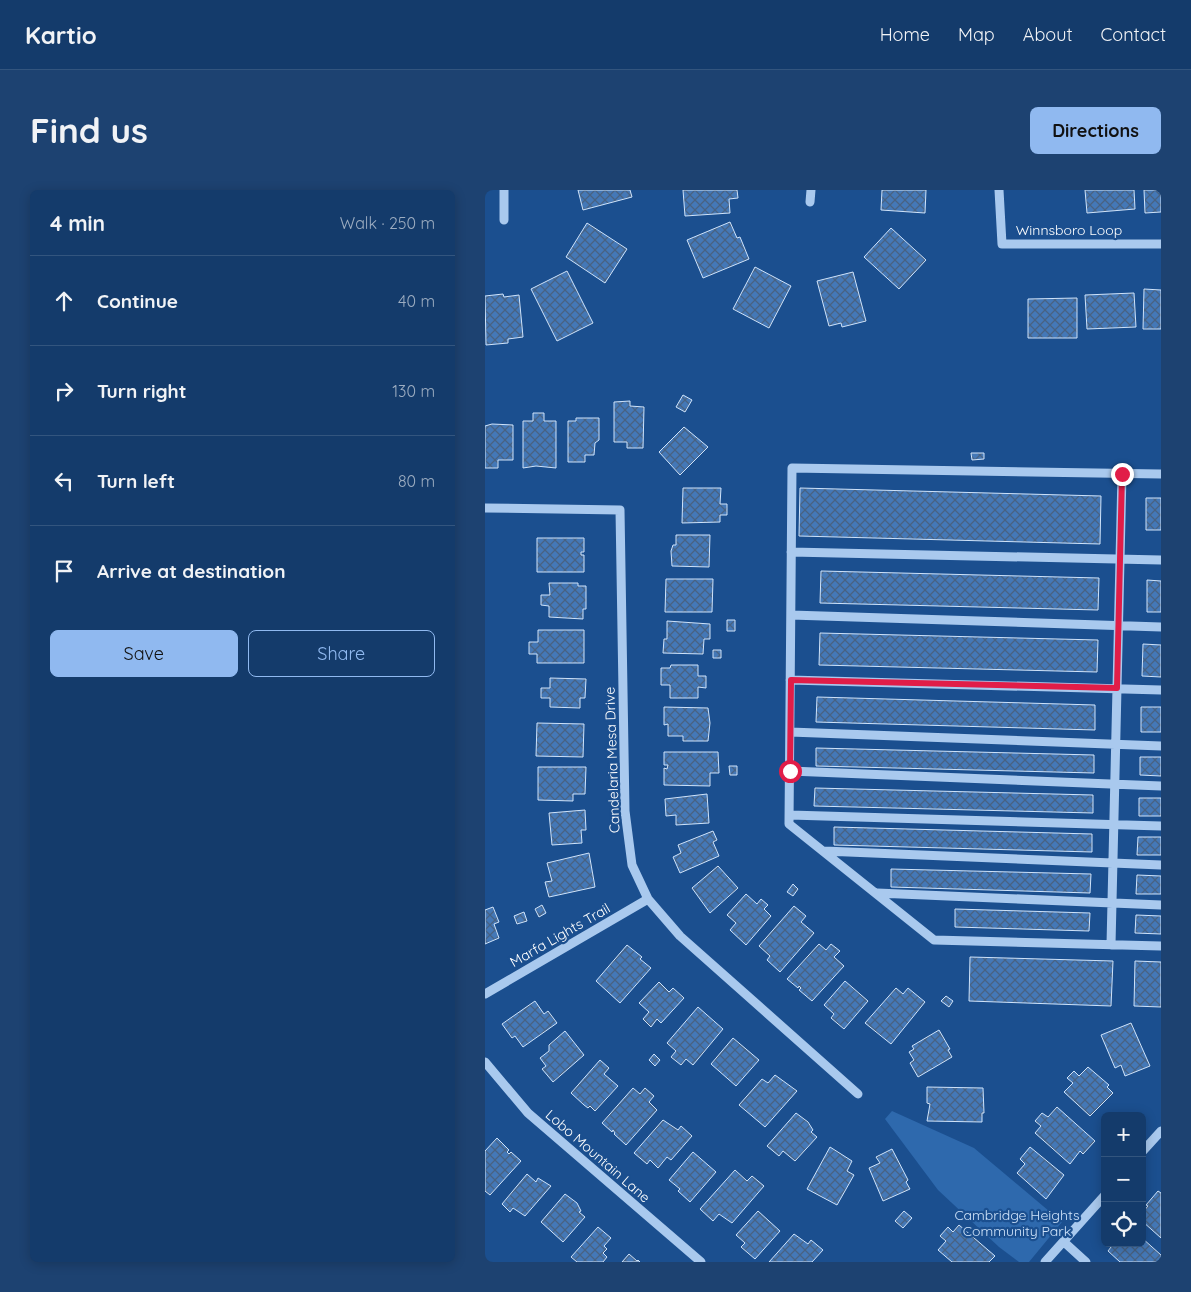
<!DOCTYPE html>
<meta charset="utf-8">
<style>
body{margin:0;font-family:Quicksand,sans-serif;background:#1d4271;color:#f1f3f6}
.controls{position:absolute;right:15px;bottom:15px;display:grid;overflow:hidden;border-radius:8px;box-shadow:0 2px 12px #0003}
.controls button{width:45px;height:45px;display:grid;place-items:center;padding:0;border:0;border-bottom:1px solid #33557e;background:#143b6b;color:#f1f3f6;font:25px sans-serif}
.stop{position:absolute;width:15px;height:15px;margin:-11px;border:4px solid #e11d48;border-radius:50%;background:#fff}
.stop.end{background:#e11d48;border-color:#fff;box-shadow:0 1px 5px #0008}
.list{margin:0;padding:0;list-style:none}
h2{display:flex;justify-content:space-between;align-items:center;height:65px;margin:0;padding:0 20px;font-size:21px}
h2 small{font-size:16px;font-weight:400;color:#9dadc1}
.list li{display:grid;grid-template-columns:32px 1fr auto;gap:15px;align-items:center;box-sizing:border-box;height:90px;padding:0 20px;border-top:1px solid #33557e}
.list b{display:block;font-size:19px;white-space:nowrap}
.list em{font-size:16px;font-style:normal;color:#9dadc1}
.actions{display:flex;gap:10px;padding:15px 20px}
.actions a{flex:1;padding:11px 0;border:1px solid #90b9f0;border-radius:8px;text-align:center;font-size:18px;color:#90b9f0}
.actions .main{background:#90b9f0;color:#111}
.icon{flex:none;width:28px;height:28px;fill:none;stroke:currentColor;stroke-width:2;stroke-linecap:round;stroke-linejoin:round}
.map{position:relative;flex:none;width:676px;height:1072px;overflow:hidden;border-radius:8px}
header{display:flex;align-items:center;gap:30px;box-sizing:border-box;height:70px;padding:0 25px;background:#143b6b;border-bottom:1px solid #33557e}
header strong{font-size:24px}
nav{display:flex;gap:28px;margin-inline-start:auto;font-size:18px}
.intro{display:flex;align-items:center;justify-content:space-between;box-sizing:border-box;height:120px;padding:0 30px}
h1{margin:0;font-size:35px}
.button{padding:12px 22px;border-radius:8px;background:#90b9f0;color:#111;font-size:18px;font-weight:700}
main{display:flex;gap:30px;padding:0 30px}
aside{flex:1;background:#143b6b;border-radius:8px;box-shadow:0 2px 12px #0003}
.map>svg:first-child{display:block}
.green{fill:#2e69ad}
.building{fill:url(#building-cross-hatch);stroke:#cfe3fa}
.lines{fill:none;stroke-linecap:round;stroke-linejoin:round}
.minor{stroke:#a9c9ee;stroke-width:9}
.route{stroke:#e11d48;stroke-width:6}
.labels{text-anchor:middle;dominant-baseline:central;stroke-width:4.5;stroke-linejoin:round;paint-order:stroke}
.street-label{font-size:14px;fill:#fff;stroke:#1b4f8f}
.park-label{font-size:14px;fill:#cfe3fa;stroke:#1b4f8f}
</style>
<header>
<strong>Kartio</strong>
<nav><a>Home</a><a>Map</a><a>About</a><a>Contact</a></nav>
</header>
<div class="intro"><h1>Find us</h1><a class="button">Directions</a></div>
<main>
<aside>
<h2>4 min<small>Walk · 250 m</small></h2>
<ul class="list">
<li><svg class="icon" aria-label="ahead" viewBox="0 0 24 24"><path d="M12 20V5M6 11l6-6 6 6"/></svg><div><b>Continue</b></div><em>40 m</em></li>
<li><svg class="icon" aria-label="right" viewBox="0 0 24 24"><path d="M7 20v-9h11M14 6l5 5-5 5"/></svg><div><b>Turn right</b></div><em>130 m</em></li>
<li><svg class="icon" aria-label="left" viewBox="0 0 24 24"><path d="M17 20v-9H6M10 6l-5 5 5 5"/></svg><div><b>Turn left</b></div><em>80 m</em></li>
<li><svg class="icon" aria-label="arrive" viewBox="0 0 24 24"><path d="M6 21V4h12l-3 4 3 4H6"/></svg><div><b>Arrive at destination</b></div></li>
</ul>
<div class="actions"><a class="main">Save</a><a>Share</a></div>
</aside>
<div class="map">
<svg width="676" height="1072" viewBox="0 0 676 1072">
<defs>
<pattern id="building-cross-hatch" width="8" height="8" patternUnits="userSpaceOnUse" patternTransform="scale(1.25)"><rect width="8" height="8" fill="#4478b7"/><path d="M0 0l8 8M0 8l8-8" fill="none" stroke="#486282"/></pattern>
</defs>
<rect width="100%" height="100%" fill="#1b4f8f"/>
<!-- green -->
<path class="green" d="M407,921l82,37 88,74 -33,40h-10l-20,-15 -61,-57 -53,-71z"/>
<!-- building -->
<path class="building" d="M93,0h52l2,7 -49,13z
M198,0h54l1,8 -9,1 1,14 -45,3z
M397,0h44l-1,23 -44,-3z
M600,0h49l1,19 -48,4z
M659,0h17v22l-16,1z
M245,32l7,16 3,-1 9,22 -46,19 -16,-38z
M102,33l40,26 -22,34 -39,-26z
M406,38l35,32 -27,29 -35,-32z
M270,77l36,19 -22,42 -36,-19z
M82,81l26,52 -36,18 -26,-52z
M368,82l13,49 -24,6 -1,-4 -12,3 -12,-45z
M659,99l17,1v39h-18z
M649,103l2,34 -49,2 -2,-34z
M18,104l1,3 15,-2 4,42 -15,2v4l-22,2 -1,-49z
M592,108v40h-49v-39z
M198,205l9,5 -7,12 -9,-5z
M145,211v5l14,1 -1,41h-16v-6h-13v-40z
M48,223h11v8h12v47l-20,-2 -13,2v-47h10z
M91,228h23v22l-4,3 -1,12h-9v7h-17v-41h8z
M7,234l21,1v35h-15v8h-13v-42z
M199,237l24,20 -28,28 -21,-23z
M486,263h13v6l-12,1z
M198,298h38l-1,16h7v11h-7v7l-38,1z
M315,298l301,8 -1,48 -301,-8z
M661,308h15v32h-15z
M191,345h34l-1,32 -37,-1 -1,-15 2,-6h3z
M52,348h47v14h-3v3h3v17h-47z
M336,381l278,7 -1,32 -278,-7z
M181,389h47l-1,33h-47z
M662,390l14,1v31h-14z
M64,393h29v3h8v23h-3v10l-34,-2v-11l-8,-1v-10h9z
M242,430h8v11h-8z
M182,431l43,3v15h-6l-1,15 -40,-1 1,-14h3z
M53,440h46v33h-47v-9h-8v-12h9z
M335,443l278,7 -1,32 -278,-7z
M658,454l18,1v32l-19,-1z
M228,460h8v8h-8z
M186,475h27v11h8v12l-8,-1v11h-28v-13h-9v-17h9z
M65,488l36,1 -1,19h-5v10l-30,-1v-9h-9v-10h9z
M332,507l278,8v25l-279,-8z
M179,517l44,1 2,15 -2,18h-25v-5h-15v-12l-4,1z
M656,517h20v25h-20z
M52,533l47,1 -1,33 -47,-1z
M331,558l278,7v18l-278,-7z
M179,562h54l1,21h-9v13l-46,-1v-17l3,1 1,-4h-4z
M655,567h21v19l-21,-1z
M244,576h8v9h-7z
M53,577h48l-1,27h-12v7l-35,-1z
M330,598l278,7v18l-279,-7z
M222,604l2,29 -33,2v-10l-10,1 -1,-17z
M654,608h22v18h-22z
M100,620l1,20h-5l1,13 -30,2 -3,-32z
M349,637l258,7v18l-258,-7z
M228,641l4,9 -4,2 6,14 -39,17 -7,-16 8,-4 -3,-8z
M653,647h23v18h-24z
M104,663l6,34 -46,10 -4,-15 7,-1 -5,-18z
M233,676l20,22 -28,25 -18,-25z
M406,679l200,5 -1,19 -199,-6z
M652,685l24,1v18h-25z
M308,694l5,5 -5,7 -6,-4z
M261,704l11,10 4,-5 7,6 -4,4 7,7 -25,29 -16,-15 6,-7 -9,-8z
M57,715l4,8 -7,4 -4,-8z
M309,716l12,10 -5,6 13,11 -34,39 -13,-12 3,-4 -11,-10z
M8,717l6,15 -5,2 5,14 -14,6v-34z
M470,719l135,4 -1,18 -134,-4z
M39,722l3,9 -10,3 -3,-8z
M651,725l25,1v18l-26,-1z
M334,754l7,6 5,-6 9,7 -6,6 10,9 -32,35 -13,-11 2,-2 -2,-2 -1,2 -11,-9z
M142,755l15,12 -2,2 11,9 -31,35 -24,-22z
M485,767l143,4 -2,45 -142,-5z
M650,771l26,1v45l-27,-1z
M360,791l23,20 -24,28 -13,-11 3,-4 -10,-9z
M174,792l10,10 4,-4 11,10 -23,25 -4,-4 -6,8 -8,-8 6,-7 -10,-9z
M411,798l7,6 5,-6 17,14 -34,42 -26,-21z
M461,806l7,5 -4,6 -8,-6z
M50,811l9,13 4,-3 9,12 -34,24 -8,-11 -3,2 -10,-14z
M213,817l25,22 -30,36 -7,-6 -5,6 -10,-8 5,-6 -9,-8z
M646,833l19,43 -25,10 -4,-11 -6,3 -14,-33z
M454,840l11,19 -2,1 4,7 -34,20 -8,-14 4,-3 -5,-8 5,-3 -2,-3z
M80,841l19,24 -31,27 -11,-13 4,-3 -6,-8 9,-7v-6z
M248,848l26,22 -23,26 -25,-22z
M169,864l6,6 -5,6 -6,-6z
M115,870l9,8 -5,6 14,12 -23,25 -5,-5 -2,2 -4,-3 -13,-12z
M603,877l21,18 -2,2 6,6 -23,23 -26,-24 9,-9 -6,-5 7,-7 5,5z
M290,885l22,16 -32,36 -26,-22 23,-26 6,4z
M442,897l56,1 1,25h-2v9l-55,-1 3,-17 -3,-1z
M148,898l7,6 5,-6 9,8 -5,6 8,8 -31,35 -12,-11 1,-1 -2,-3 -1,2 -10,-9z
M572,917l38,34 -12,13 -3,-3 -10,13 -35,-31 6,-7 -6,-5 7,-8 6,4z
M311,923l12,9 5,8 -2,2 6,5 -22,24 -12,-10 -4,5 -12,-10z
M178,930l15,10 3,-4 11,10 -21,24 -4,-3 -9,11 -8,-8 -3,4 -13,-11z
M12,948l12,12 -2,2 2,2 2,-2 10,9 -31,34 -5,-4v-40z
M345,957l22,14 -5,10 7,4 -17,30 -30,-16z
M545,957l34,28 -18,24 -29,-26 8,-9 -5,-5z
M407,959l16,31 -2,2 4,7 -27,12 -14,-33 11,-5 -4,-6z
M208,962l23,20 -26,30 -12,-11 2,-2 -11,-9z
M250,980l12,11 5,-5 12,10 -32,37 -13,-9 -6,7 -13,-12z
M42,984l9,8 2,-4 13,8 -26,30 -12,-8 -3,4 -8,-8z
M673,1001l3,2v45l-19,-17v-8l6,-7 -2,-1z
M80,1004l12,9 4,8 -2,1 6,5 -22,25 -22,-20z
M273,1021l22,20 -25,28 -14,-12 4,-4 -9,-8z
M419,1021l8,7 -9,10 -8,-7z
M474,1035l36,31 -6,6h-37l-14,-12 8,-9 -6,-5 8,-9 5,5z
M113,1037l13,11 -7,8 3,3 -4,4 4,4 -4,5h-26l-6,-5z
M309,1044l14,10 3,-4 12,10 -11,12h-43z
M657,1048l19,17v7h-41l-12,-11 6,-8h28z
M144,1064l8,7 1,-1 2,2h-18z"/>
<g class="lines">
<!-- minor -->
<path class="minor" d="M19,0v30
M514,0l3,54h159
M325,12l1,-12
M676,284l-369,-6 -3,356 145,116 227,6
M0,318l135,2 5,301 7,54 16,34 32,37 178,158
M306,362l370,8
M306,425l370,12
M305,490l371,10
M305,542l371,14
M305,581l371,15
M305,625l371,11
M339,661l337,14
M392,703l284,12
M626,755l11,-471
M0,804l163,-95
M0,872l43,51 173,149
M657,962l19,-21
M579,1052l22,20
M560,1072l60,-67"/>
</g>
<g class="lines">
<!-- route -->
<path class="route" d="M305,581l1,-91 326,8 5,-214"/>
</g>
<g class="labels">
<!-- street labels -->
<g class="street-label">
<text x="584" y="40">Winnsboro Loop</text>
<text transform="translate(127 570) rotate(-92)">Candelaria Mesa Drive</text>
<text transform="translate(75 745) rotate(-30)">Marfa Lights Trail</text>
<text transform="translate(113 966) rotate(41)">Lobo Mountain Lane</text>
</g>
<!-- park labels -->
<g class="park-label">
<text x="532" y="1025">Cambridge Heights<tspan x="532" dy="16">Community Park</tspan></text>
</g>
</g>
</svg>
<div class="controls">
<button>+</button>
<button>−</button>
<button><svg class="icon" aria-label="locate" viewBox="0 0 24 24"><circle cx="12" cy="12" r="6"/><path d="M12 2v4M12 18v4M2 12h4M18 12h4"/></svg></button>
</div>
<div class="stop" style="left:305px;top:581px"></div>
<div class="stop end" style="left:637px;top:284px"></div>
</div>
</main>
